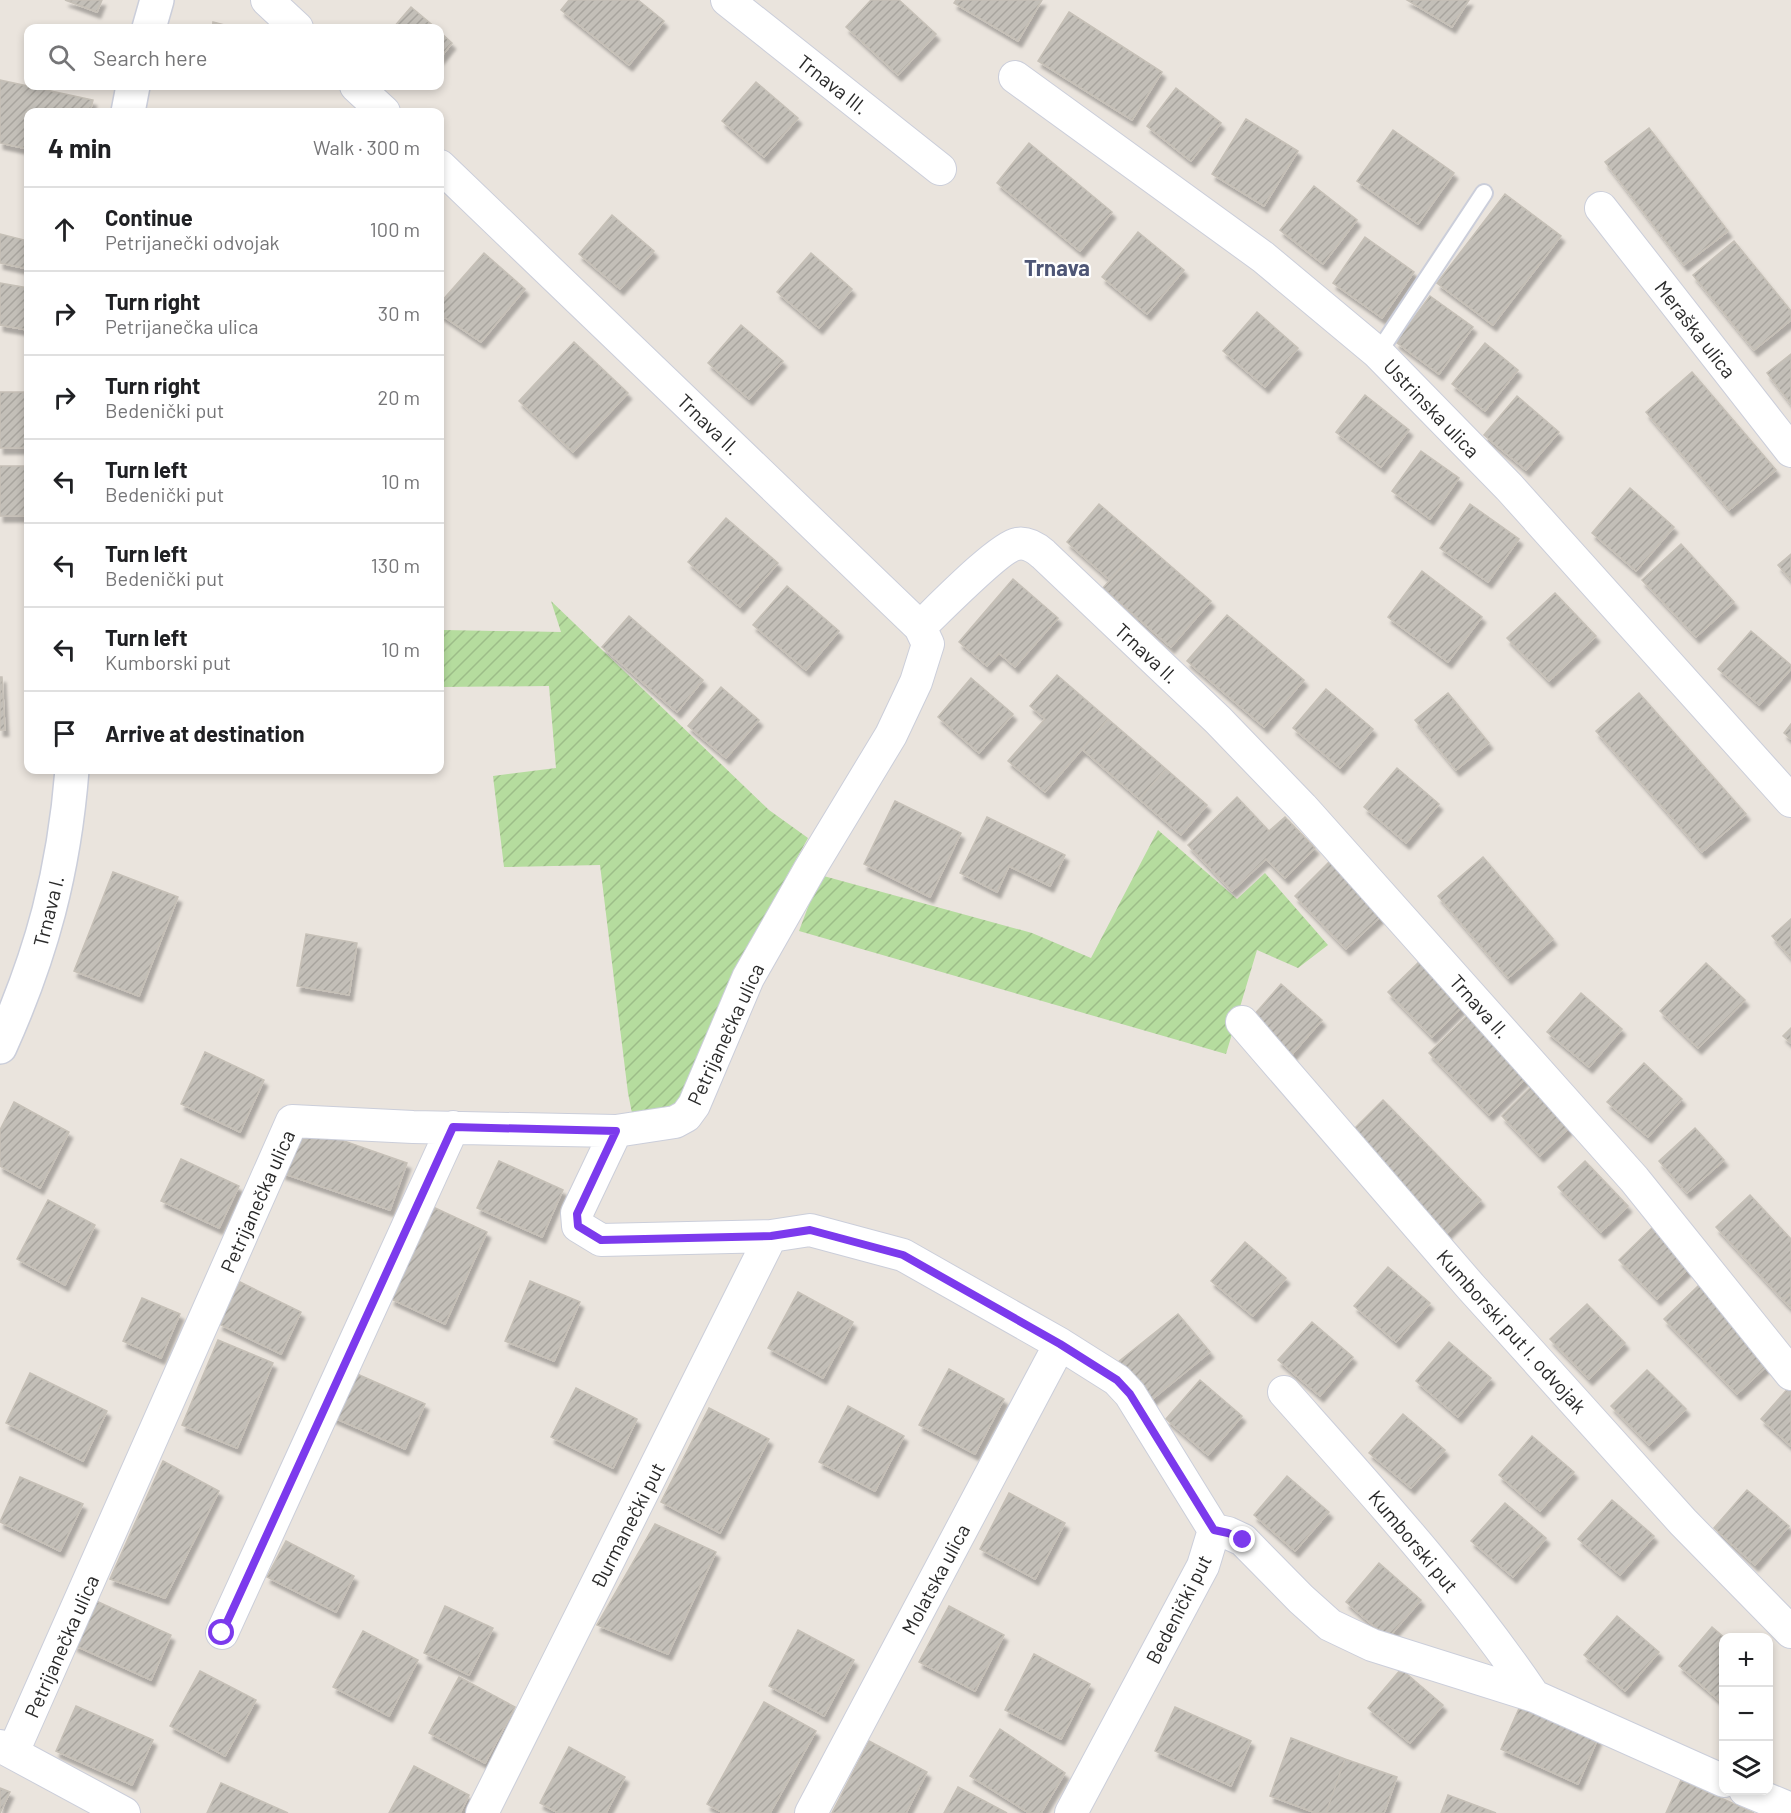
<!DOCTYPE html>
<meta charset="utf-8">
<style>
body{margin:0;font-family:Barlow,sans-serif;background:#f6f6f6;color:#202124}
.controls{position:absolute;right:18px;bottom:18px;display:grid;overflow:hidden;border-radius:12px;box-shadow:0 3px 9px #0003}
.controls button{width:54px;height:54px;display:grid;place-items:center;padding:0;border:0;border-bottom:2px solid #e0e0e0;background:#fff;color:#202124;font:30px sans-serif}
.stop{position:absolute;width:18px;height:18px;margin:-14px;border:4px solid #7c3aed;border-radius:50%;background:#fff}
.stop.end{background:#7c3aed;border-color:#fff;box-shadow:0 2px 6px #0008}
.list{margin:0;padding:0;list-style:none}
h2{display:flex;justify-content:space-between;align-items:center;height:78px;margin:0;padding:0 24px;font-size:26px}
h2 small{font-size:20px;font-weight:400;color:#757577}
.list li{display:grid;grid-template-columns:39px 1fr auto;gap:18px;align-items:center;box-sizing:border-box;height:84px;padding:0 24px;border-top:2px solid #e0e0e0}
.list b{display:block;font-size:22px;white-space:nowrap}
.list p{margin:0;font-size:20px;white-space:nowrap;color:#757577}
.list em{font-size:20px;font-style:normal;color:#757577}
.icon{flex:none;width:33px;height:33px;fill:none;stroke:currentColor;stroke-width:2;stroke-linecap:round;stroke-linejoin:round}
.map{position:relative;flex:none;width:1791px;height:1813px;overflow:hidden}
.search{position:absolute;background:#fff;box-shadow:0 3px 9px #0003;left:24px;top:24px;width:420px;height:66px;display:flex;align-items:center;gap:15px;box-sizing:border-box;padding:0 21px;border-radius:12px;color:#757577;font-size:22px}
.panel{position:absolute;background:#fff;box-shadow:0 3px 9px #0003;left:24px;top:108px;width:420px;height:666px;border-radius:12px}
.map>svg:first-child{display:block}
.garden{fill:url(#garden-furrows)}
.building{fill:url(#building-hatch);stroke:#c6c0b7;stroke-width:1.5;filter:url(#shadow)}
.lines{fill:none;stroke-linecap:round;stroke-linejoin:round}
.service-casing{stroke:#cbceda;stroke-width:20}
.minor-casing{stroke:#cbceda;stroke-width:34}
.tertiary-casing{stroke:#cbceda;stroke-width:36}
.service{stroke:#fff;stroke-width:16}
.minor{stroke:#fff;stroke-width:32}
.tertiary{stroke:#fff;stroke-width:33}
.route{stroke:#7c3aed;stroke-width:8}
.labels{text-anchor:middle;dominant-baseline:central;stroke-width:4.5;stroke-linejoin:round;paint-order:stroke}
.street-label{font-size:20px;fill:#2a2a2a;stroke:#fff}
.quarter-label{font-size:22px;font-weight:bold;fill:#4e5676;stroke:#fff}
</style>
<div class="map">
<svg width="1791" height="1813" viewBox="0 0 1791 1813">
<defs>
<pattern id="garden-furrows" width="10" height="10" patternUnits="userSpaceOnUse" patternTransform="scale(1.5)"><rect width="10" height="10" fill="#b5dc9e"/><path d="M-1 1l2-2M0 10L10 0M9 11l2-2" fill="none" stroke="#9cbd88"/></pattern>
<pattern id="building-hatch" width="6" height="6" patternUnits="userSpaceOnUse" patternTransform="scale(1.5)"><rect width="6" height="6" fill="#c3bfb8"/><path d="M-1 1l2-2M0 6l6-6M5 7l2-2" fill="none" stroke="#a8a49e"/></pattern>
<filter id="shadow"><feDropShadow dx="3.5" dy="6" stdDeviation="1.5" flood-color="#0004"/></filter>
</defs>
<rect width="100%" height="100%" fill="#eae4dd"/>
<!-- garden -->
<path class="garden" d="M551,601l218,209 39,28 -56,101 -69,156 -11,14 -39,9 -5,-25 -28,-228 -96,2 -11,-91 63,-8 -7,-82 -107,1 1,-57 118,2z
M1158,830l79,69 28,-26 63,72 -30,23 -41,-18 -31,104 -427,-123 21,-56 212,58 59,25z"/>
<!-- building -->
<path class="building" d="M65,0h37l-5,12z
M569,0h69l26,21 -35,44 -68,-55z
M871,0h28l37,34 -38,41 -52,-48z
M956,0h86l-24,41 -64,-38z
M1407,0h62l-17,27z
M411,7l25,21h-43z
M1069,12l93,60 -30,48 -94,-59z
M213,22l23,6h-24z
M440,32l12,11 -12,15z
M0,80l93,20 -3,12h-62v37l-28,-6z
M756,82l42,36 -34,39 -42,-36z
M1176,88l45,35 -30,38 -44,-35z
M1246,119l52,32 -34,55 -52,-32z
M1649,128l79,103 -44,34 -79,-103z
M1393,130l61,43 -36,51 -61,-43z
M1029,143l83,69 -32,39 -83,-68z
M1314,186l43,34 -34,44 -43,-34z
M1505,194l56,42 -68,89 -56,-42z
M612,215l42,36 -34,38 -41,-35z
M1138,232l46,38 -37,44 -45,-37z
M0,234l28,7v28l-28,-6z
M1365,237l49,35 -32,46 -49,-35z
M1734,241l57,70v9l-37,30 -61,-75z
M484,253l41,36 -44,53 -41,-28v-11z
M811,253l41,36 -33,39 -42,-36z
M0,283l28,5v42l-28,-5z
M1430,296l43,31 -34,47 -43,-32z
M1257,312l41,36 -33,39 -42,-36z
M741,325l42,36 -34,38 -41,-36z
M574,342l54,51 -55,59 -54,-51z
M1485,343l33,27 -33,41 -33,-27z
M1791,354v50l-24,-31z
M1692,372l84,98 -47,40 -83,-98z
M0,392h28v56h-28z
M1365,395l44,35 -28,37 -45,-35z
M1517,396l42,36 -33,38 -42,-35z
M1421,451l38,27 -29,41 -38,-28z
M0,466h28v50h-28z
M1630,488l44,39 -38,44 -44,-38z
M1099,504l44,38 -33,38 -43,-38z
M1470,504l49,35 -31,43 -48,-34z
M726,518l52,45 -38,44 -52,-45z
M1143,542l68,59 -40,46 -68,-59z
M1681,544l53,58 -38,35 -54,-57z
M1791,554v26l-13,-15z
M1422,571l60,46 -34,45 -60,-45z
M1013,579l45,39 -43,49 -16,-14 -12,13 -28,-24z
M787,586l52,45 -33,39 -53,-45z
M1555,593l41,43 -47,45 -42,-43z
M1227,615l77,65 -40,47 -77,-66z
M629,616l74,64 -26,32 -75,-65z
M1751,631l40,34v4l-32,36 -41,-36z
M1057,675l51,44 -63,73 -37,-31 37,-42 -15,-13z
M0,677h2l3,53h-5z
M971,678l42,36 -34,39 -41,-36z
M721,687l38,33 -33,38 -38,-32z
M1326,689l47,40 -33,39 -47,-40z
M1448,693l41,50 -33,27 -41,-50z
M1639,693l107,121 -44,38 -106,-121z
M1108,719l58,50 -27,30 -57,-50z
M1791,724v15l-7,-6z
M1397,768l42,36 -33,39 -42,-36z
M1166,769l41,36 -26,30 -42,-36z
M1237,797l32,34 16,-14 30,31 -30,30 -19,-19 -34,32 -44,-46z
M895,801l66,32 -31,64 -66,-33z
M987,817l78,38 -15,31 -41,-20 -12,26 -37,-19z
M1334,857l52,54 -40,38 -51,-53z
M1483,857l70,82 -45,39 -70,-82z
M113,872l65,25 -39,99 -65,-25z
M1791,919v39l-19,-22z
M306,934l51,9 -8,52 -52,-9z
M1425,956l43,45 -36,36 -44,-45z
M1706,963l39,37 -47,48 -38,-37z
M1281,984l41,36 -34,39 -41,-36z
M1581,993l41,36 -33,38 -42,-35z
M1471,1012l60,61 -42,42 -60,-62z
M1791,1028v15l-8,-7z
M205,1052l59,28 -24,52 -59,-28z
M1644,1063l38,36 -34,38 -41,-35z
M1538,1080l39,40 -37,36 -38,-40z
M1383,1100l98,100 -37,36 -97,-100z
M14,1102l55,30 -29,56 -40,-22v-36z
M298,1125l109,38 -17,47 -108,-37z
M1695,1128l29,32 -37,33 -28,-32z
M181,1159l58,27 -20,42 -58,-27z
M499,1161l64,29 -21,47 -65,-29z
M1585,1161l43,45 -27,26 -43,-45z
M1750,1195l41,44v54l-8,7 -67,-73z
M48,1200l47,25 -30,60 -48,-26z
M433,1207l54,25 -42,92 -54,-25z
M1656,1224l38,39 -37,36 -38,-39z
M1245,1242l41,36 -33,38 -42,-35z
M1388,1267l42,36 -34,39 -42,-36z
M530,1281l50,21 -26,59 -49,-20z
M240,1282l61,30 -20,42 -62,-30z
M1699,1285l37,37 -35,35 -37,-38z
M798,1292l55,30 -30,56 -55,-30z
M1791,1293v15l-8,-8z
M142,1298l38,16 -19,44 -38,-17z
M1587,1304l38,39 -36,36 -39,-40z
M1178,1314l32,38 -60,49 -32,-39z
M1312,1322l41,35 -33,39 -42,-36z
M1736,1322l37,38 -36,34 -36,-37z
M218,1340l55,23 -36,85 -55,-23z
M1449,1342l42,36 -33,39 -42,-36z
M949,1369l55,30 -29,55 -56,-29z
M348,1370l77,34 -20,45 -77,-34z
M1647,1370l39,39 -37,36 -38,-39z
M30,1373l77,38 -24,50 -77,-38z
M1200,1380l42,36 -34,39 -42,-36z
M1791,1385v61l-30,-27z
M576,1388l61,31 -24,49 -62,-31z
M848,1406l56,30 -29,55 -56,-29z
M709,1408l60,31 -49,94 -59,-31z
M1403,1414l42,36 -34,38 -42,-35z
M1532,1436l42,36 -34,39 -41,-36z
M163,1461l56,30 -54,107 -55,-19z
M1287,1476l42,36 -34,39 -41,-36z
M20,1477l63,27 -23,47 -60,-29z
M1747,1490l42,36 -34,39 -41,-37z
M1009,1493l56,30 -30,56 -55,-30z
M1612,1500l42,36 -34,39 -42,-36z
M1505,1503l41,35 -33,39 -42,-36z
M655,1524l61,28 -48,102 -71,-29z
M286,1541l68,35 -18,36 -69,-35z
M1379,1563l42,37 -33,38 -42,-36z
M94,1600l77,35 -20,45 -77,-35z
M445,1606l48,22 -24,47 -45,-22z
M949,1606l55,29 -29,56 -56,-29z
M1617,1616l42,36 -34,39 -41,-36z
M1712,1627l13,11 -1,60 -4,3 -41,-35z
M798,1630l56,30 -30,56 -55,-30z
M363,1631l55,29 -29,56 -56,-29z
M1034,1654l56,30 -29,55 -56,-29z
M1401,1669l42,36 -33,38 -42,-35z
M200,1671l56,29 -31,56 -55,-30z
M459,1677l56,30 -30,56 -56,-30z
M764,1702l52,29 -46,82h-47l-16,-9z
M1521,1704l77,34 -20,46 -77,-35z
M76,1706l77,34 -21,45 -76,-34z
M1175,1707l76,34 -20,45 -76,-35z
M1000,1729l65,44 -24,40h-12l-59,-37z
M1291,1738l54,21 -19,54h-10l-46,-17z
M869,1741l58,31 -21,41h-74z
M569,1747l56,30 -19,36h-48l-18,-10z
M1345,1759l52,18 -13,36h-58z
M414,1766l55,29 -9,18h-71z
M1681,1780l73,33h-88z
M221,1783l67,30h-81z
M958,1787l49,26h-63z
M0,1788l10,4 -10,21z
M1448,1795l48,18h-55z"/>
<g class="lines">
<!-- service casing -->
<g class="service-casing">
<path id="service" d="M1378,353l106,-160"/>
</g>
<!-- minor casing -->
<g class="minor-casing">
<path id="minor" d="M267,0l30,28
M727,0l213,169
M1015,77l248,180 115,96 131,134 282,314
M356,86l28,26
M440,166l480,461c17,-16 79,-80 97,-83 10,-2 19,4 26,10l175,166 84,87 332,372 157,195
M1601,208l190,243
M1242,1022l229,265 212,235 108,110
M616,1131l-39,82 1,13 23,14 170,-4 39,-6 93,25 157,89 57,36 13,14 84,136 -11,36 -132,247
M1284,1392c88,99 176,195 250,304
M1214,1530l14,3 15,7 58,59 29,26 42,20 162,51 190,85
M222,1633l231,-506
M0,1746l124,67
M13,1752l279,-631 121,6 203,4 59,-9 11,-6 8,-11 54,-127 62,-109 81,-134 25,-53 12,-38 -8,-17
M1745,1790l46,19
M482,1813l289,-577
M811,1813l249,-469"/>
</g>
<!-- tertiary casing -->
<g class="tertiary-casing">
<path id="tertiary" d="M149,28l8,-28
M128,112l5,-26
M0,1047c42,-93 64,-176 72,-277"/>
</g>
<!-- service -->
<use href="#service" class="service"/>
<!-- minor -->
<use href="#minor" class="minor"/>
<!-- tertiary -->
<use href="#tertiary" class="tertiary"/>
</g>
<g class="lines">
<!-- route -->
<path class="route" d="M222,1633l231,-506 163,4 -39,83 1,12 23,14 170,-4 39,-6 93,25 157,89 57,36 13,14 84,136 14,3 15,7"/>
</g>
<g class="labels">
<!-- street labels -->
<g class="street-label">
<text transform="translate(833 84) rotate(38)">Trnava III.</text>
<text transform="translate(1696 329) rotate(52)">Meraška ulica</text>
<text transform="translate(1432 408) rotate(46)">Ustrinska ulica</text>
<text transform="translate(709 424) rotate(44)">Trnava II.</text>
<text transform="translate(1147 653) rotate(43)">Trnava II.</text>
<text transform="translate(48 911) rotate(-76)">Trnava I.</text>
<text transform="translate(1480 1006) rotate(48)">Trnava II.</text>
<text transform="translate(725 1034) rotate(-65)">Petrijanečka ulica</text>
<text transform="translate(257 1201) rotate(-66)">Petrijanečka ulica</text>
<text transform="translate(1512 1331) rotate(48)">Kumborski put I. odvojak</text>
<text transform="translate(627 1525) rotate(-63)">Đurmanečki put</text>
<text transform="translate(1414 1541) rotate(50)">Kumborski put</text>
<text transform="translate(935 1579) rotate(-62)">Molatska ulica</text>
<text transform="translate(1178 1609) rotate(-63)">Bedenički put</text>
<text transform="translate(61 1646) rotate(-66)">Petrijanečka ulica</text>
</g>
<!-- quarter labels -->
<g class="quarter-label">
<text x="1057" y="267">Trnava</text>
</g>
</g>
</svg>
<div class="controls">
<button>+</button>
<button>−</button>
<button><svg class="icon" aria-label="layers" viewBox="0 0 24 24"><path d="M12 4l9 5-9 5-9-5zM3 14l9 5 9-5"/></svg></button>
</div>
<div class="stop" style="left:222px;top:1633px"></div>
<div class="stop end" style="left:1243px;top:1540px"></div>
<div class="search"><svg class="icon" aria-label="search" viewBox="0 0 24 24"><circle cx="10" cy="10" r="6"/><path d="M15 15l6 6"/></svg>Search here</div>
<section class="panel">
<h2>4 min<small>Walk · 300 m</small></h2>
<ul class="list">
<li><svg class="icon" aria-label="ahead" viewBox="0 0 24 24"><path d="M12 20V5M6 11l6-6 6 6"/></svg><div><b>Continue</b><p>Petrijanečki odvojak</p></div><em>100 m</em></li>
<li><svg class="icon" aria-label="right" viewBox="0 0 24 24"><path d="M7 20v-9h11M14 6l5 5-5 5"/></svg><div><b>Turn right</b><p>Petrijanečka ulica</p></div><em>30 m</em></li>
<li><svg class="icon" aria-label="right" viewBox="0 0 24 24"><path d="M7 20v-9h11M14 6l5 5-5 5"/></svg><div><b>Turn right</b><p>Bedenički put</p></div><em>20 m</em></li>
<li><svg class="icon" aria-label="left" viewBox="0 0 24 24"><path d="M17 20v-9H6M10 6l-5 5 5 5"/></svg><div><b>Turn left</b><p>Bedenički put</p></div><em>10 m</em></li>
<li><svg class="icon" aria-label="left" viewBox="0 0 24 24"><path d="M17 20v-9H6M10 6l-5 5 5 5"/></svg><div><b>Turn left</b><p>Bedenički put</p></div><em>130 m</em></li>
<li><svg class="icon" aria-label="left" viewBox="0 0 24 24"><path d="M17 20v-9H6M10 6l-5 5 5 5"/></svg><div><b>Turn left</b><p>Kumborski put</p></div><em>10 m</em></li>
<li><svg class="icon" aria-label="arrive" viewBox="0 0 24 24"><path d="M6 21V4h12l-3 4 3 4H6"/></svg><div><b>Arrive at destination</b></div></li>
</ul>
</section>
</div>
